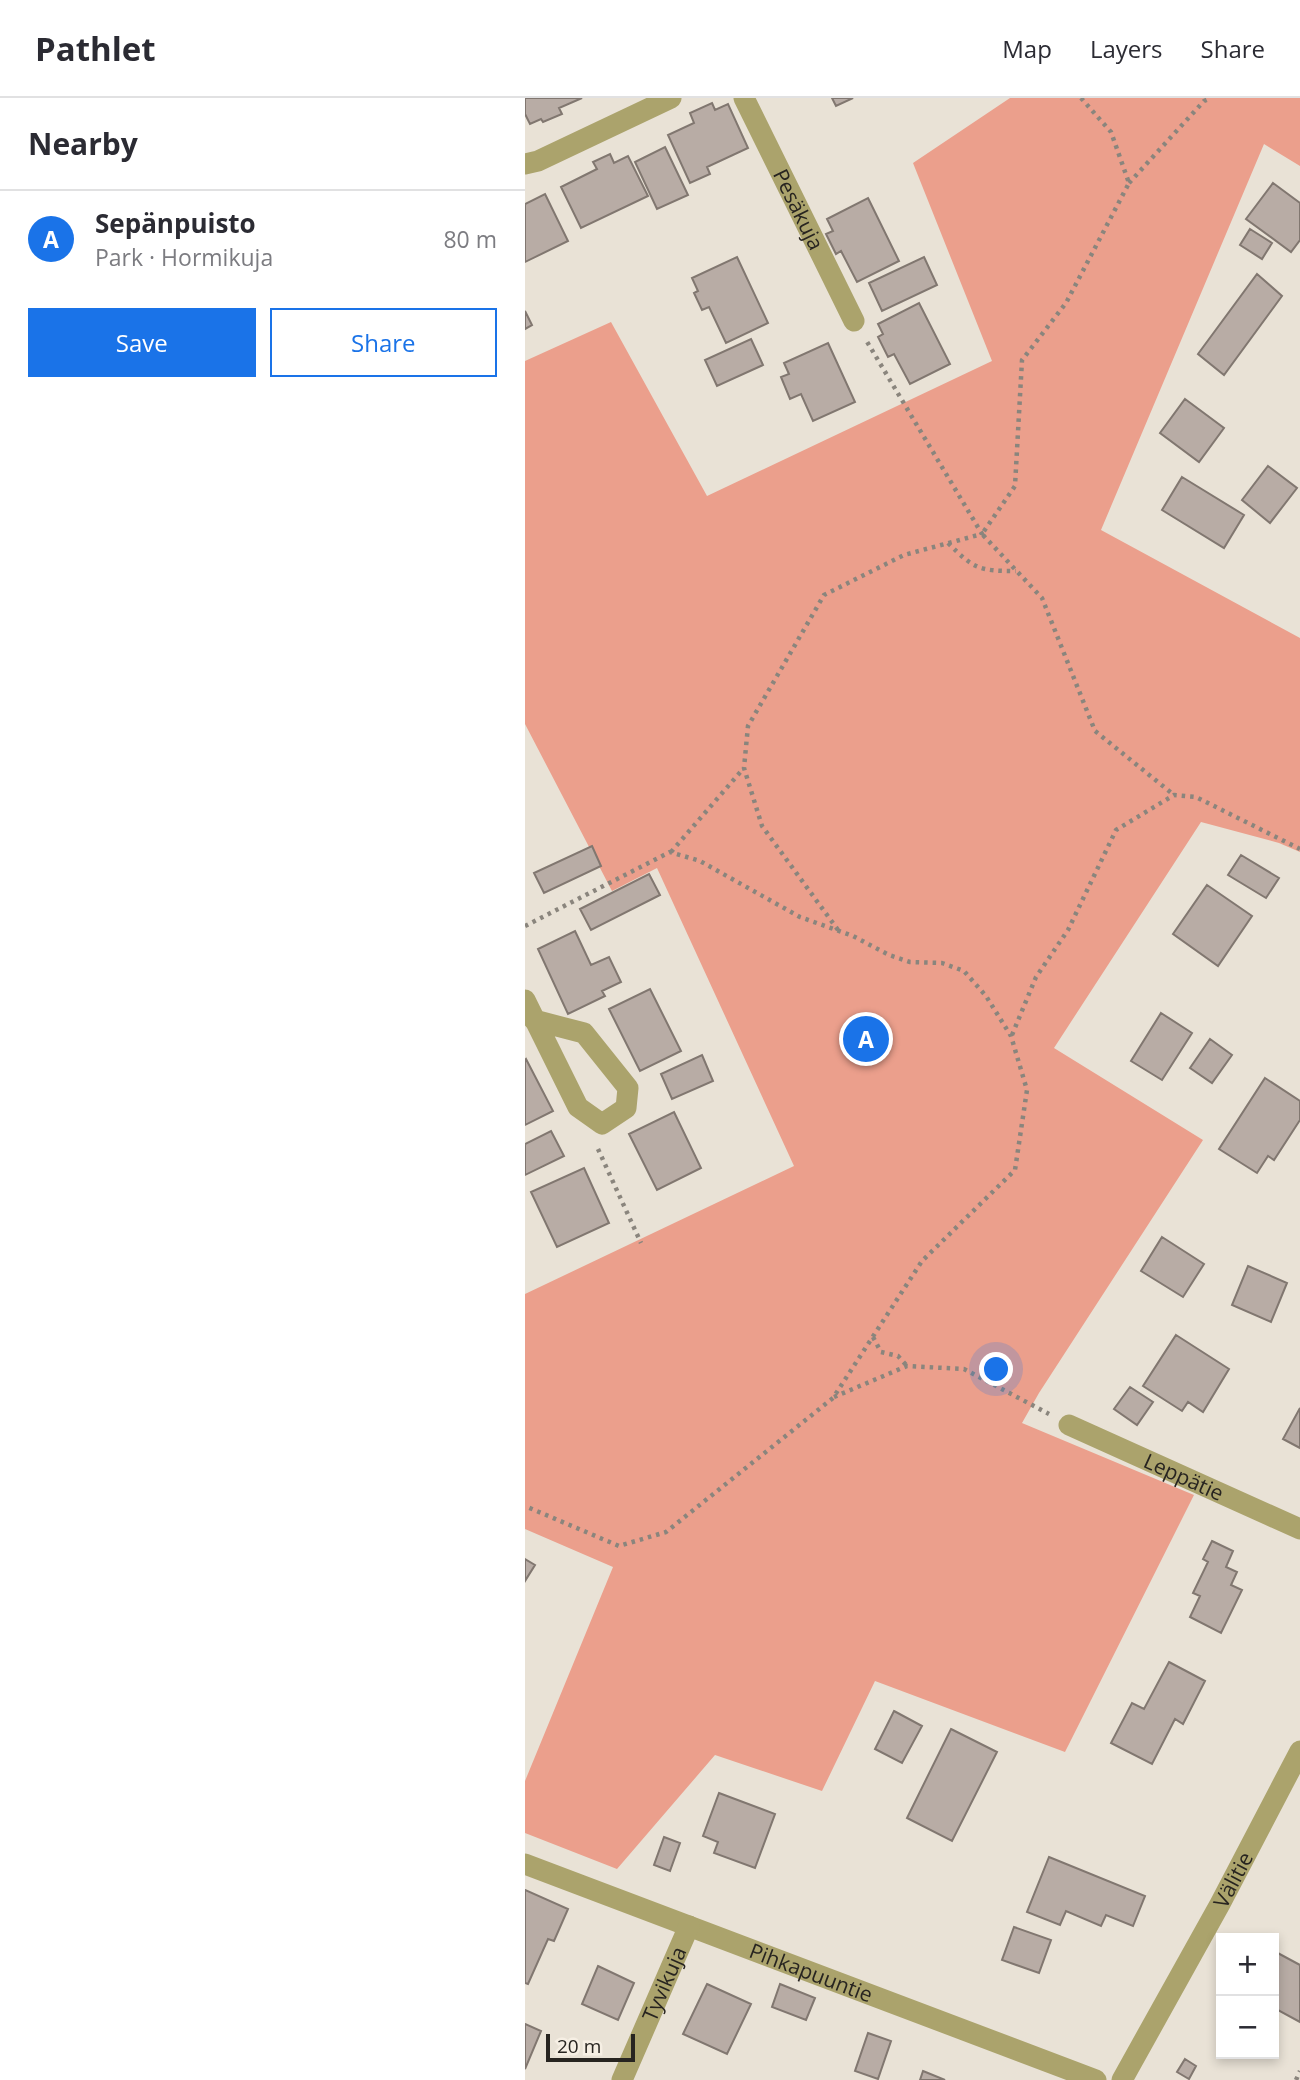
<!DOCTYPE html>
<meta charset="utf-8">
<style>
body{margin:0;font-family:"Open Sans",sans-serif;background:#f2f2f3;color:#2b2b33}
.controls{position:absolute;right:21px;bottom:21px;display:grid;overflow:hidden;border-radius:0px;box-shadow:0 4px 10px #0003}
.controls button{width:63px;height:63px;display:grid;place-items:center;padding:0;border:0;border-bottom:2px solid #e1e1e2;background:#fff;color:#2b2b33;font:35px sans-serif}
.scale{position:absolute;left:21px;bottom:18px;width:89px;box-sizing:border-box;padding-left:7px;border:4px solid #272420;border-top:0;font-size:19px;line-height:24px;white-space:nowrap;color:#272420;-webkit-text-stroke:5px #f6efe4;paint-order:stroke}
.you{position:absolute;left:472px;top:1272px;width:24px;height:24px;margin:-18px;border:5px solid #fff;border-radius:50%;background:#1a73e8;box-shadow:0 0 0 10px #1a73e833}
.badge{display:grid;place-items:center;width:46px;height:46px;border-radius:50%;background:#1a73e8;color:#fff;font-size:23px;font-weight:700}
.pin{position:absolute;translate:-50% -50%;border:4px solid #fff;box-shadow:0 2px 7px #0006}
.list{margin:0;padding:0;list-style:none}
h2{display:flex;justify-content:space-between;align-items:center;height:91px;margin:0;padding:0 28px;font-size:30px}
h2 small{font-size:23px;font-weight:400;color:#7c7c81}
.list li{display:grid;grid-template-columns:46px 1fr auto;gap:21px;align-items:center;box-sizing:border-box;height:98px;padding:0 28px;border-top:2px solid #e1e1e2}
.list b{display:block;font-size:26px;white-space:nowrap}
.list p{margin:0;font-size:23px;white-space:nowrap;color:#7c7c81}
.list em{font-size:23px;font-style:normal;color:#7c7c81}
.actions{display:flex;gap:14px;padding:21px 28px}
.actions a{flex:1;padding:16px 0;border:2px solid #1a73e8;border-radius:0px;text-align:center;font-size:24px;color:#1a73e8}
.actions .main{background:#1a73e8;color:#fff}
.map{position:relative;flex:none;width:775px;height:1982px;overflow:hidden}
header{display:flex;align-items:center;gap:42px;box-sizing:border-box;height:98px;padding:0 35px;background:#fff;border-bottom:2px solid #e1e1e2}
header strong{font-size:33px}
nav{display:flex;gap:38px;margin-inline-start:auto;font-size:24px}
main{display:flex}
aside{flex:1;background:#fff}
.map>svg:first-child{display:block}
.green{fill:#eb9f8c}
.building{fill:#b8aca5;stroke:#817770;stroke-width:2}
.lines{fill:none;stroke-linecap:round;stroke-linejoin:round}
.path{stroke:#8a857d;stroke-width:4.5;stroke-dasharray:3.5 5;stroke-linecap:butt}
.street{stroke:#aba36c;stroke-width:21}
.labels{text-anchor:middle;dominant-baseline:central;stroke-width:5;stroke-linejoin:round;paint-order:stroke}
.street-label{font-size:21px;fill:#272420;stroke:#f6efe4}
</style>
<header>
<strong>Pathlet</strong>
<nav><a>Map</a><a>Layers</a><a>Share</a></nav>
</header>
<main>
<aside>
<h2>Nearby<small></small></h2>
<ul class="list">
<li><span class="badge">A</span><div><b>Sepänpuisto</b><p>Park · Hormikuja</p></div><em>80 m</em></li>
</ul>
<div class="actions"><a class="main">Save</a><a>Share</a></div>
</aside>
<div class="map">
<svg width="775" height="1982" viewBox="0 0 775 1982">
<rect width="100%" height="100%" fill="#e9e2d6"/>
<!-- green -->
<path class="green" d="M485,0h290v68l-36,-22 -163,386 199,108v214l-21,-9 -78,-21 -147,226 149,92 -164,253 -17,30 172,72 -129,257 -190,-71 -53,110 -107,-36 -98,114 -92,-36v-52l88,-214 -88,-38v-235l269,-128 -137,-298 -45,23 -87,-167v-363l86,-39 96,174 285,-135 -79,-198z"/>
<!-- building -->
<path class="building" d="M0,0h57l-23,10 3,6 -19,8 -2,-3 -11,5 -5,-10z
M307,0h21l-17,8z
M187,5l3,7 13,-6 20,44 -41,19 3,7 -20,9 -22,-48 26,-12 -4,-10z
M140,49l23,48 -31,14 -22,-47z
M85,56l4,9 14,-7 20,40 -67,32 -20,-41 36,-18 -4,-7z
M748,85l27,20v37l-9,12 -45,-33z
M20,96l23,47 -43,21v-58z
M343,100l31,63 -42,21 -16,-31 -5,3 -10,-20 7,-3 -6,-12z
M725,131l22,14 -10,16 -22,-14z
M212,159l31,66 -42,20 -17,-36 -7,3 -8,-17 4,-2 -6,-13z
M399,159l13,28 -55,26 -13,-28z
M732,176l25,22 -58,79 -26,-21z
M394,205l31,61 -40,20 -16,-30 -6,3 -10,-20 5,-3 -5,-10z
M0,213l7,14 -7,4z
M226,241l12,26 -46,21 -12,-26z
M303,245l27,59 -42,19 -12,-27 -11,5 -9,-22 8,-3 -5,-11z
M660,301l39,29 -25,34 -39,-29z
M743,368l29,22 -27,35 -28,-23z
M657,379l62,38 -20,33 -62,-38z
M67,748l9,20 -57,27 -10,-20z
M716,757l38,23 -13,20 -38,-23z
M124,776l11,21 -69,35 -11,-21z
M682,787l45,31 -34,50 -45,-32z
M50,833l16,34 18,-8 12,25 -19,9 3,5 -37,18 -30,-65z
M125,891l31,62 -41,20 -31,-62z
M636,915l31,20 -30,47 -31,-19z
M685,941l22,16 -20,28 -22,-15z
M177,957l11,26 -41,18 -11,-25z
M1,961l27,52 -28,14v-65z
M740,980l35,23v19l-26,40 -6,-4 -11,17 -38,-24z
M149,1014l27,56 -44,22 -28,-56z
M26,1033l13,25 -39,19v-31z
M59,1070l25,55 -52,24 -26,-55z
M637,1139l42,27 -21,33 -42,-26z
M723,1168l39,17 -16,39 -39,-17z
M651,1237l53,34 -26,43 -15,-10 -6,9 -39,-25z
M605,1289l23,15 -16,23 -23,-16z
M775,1310v40l-17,-9z
M687,1443l21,10 -7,16 11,5 -6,13 11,5 -21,43 -31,-16 10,-21 -7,-3 15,-31 -5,-3z
M0,1461l10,6 -10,16z
M644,1564l36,19 -22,43 -8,-5 -23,45 -41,-21 21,-40 12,6z
M369,1613l28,15 -20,37 -27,-14z
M426,1631l46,23 -45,89 -45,-23z
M194,1695l56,21 -20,54 -41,-15 4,-11 -15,-6z
M139,1739l16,6 -10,28 -16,-6z
M524,1759l96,39 -12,30 -27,-11 -5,11 -35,-15 -6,14 -33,-13z
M0,1792l43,19 -14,32 -6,-2 -20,45 -3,-1z
M489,1829l37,13 -12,33 -37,-13z
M749,1853l26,14v57l-26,-14z
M73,1868l36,17 -16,37 -36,-16z
M182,1886l44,20 -24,50 -44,-20z
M255,1886l35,14 -9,22 -34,-13z
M0,1926l16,7 -16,38z
M343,1935l23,8 -13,38 -23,-8z
M660,1961l11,7 -7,13 -12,-7z
M398,1973l22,9h-25z"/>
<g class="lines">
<!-- path -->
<path class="path" d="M556,0l30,34 18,51 -63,120 -44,57 -7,126 -33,48 60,64 53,133 79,64
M604,85l75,-82 7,-3
M423,445c26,26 31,28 68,28
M146,754l72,-83
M0,828l145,-74 30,9 100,56 53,19 36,19 21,7 32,1 22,8 22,25 25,40 16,54 -12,80 -93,91 -89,137 -167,134 -47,14 -94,-40
M313,832l-76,-104 -18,-58 4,-42 76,-131 80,-40 78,-21 -116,-194
M487,937l24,-58 32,-47 48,-100 58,-35 22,2 104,52
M73,1051l43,94
M348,1239l8,15 17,4 9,10
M309,1299l73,-31 57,3 85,45
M771,1982l4,-9"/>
<!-- street -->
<g class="street">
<path id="s1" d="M219,0l110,223"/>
<path d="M0,66l13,-3 133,-63"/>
<path d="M0,902l53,107 24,17 24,-16 2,-20 -44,-55 -50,-13"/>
<path id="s2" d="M544,1327l231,104"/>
<path id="s3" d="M0,1766l571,216"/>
<path id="s4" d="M97,1982l67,-154"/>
<path id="s5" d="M597,1982l98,-176 80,-153"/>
</g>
</g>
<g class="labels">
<!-- street labels -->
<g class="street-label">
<text stroke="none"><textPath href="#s1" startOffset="124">Pesäkuja</textPath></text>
<text stroke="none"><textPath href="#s2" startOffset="126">Leppätie</textPath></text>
<text stroke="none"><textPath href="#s5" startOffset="229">Välitie</textPath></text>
<text stroke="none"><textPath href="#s3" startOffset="306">Pihkapuuntie</textPath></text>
<text stroke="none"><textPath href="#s4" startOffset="105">Tyvikuja</textPath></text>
</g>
</g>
</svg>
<div class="controls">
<button>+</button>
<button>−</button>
</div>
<div class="scale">20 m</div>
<div class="you"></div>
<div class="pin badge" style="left:341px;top:941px">A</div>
</div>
</main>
